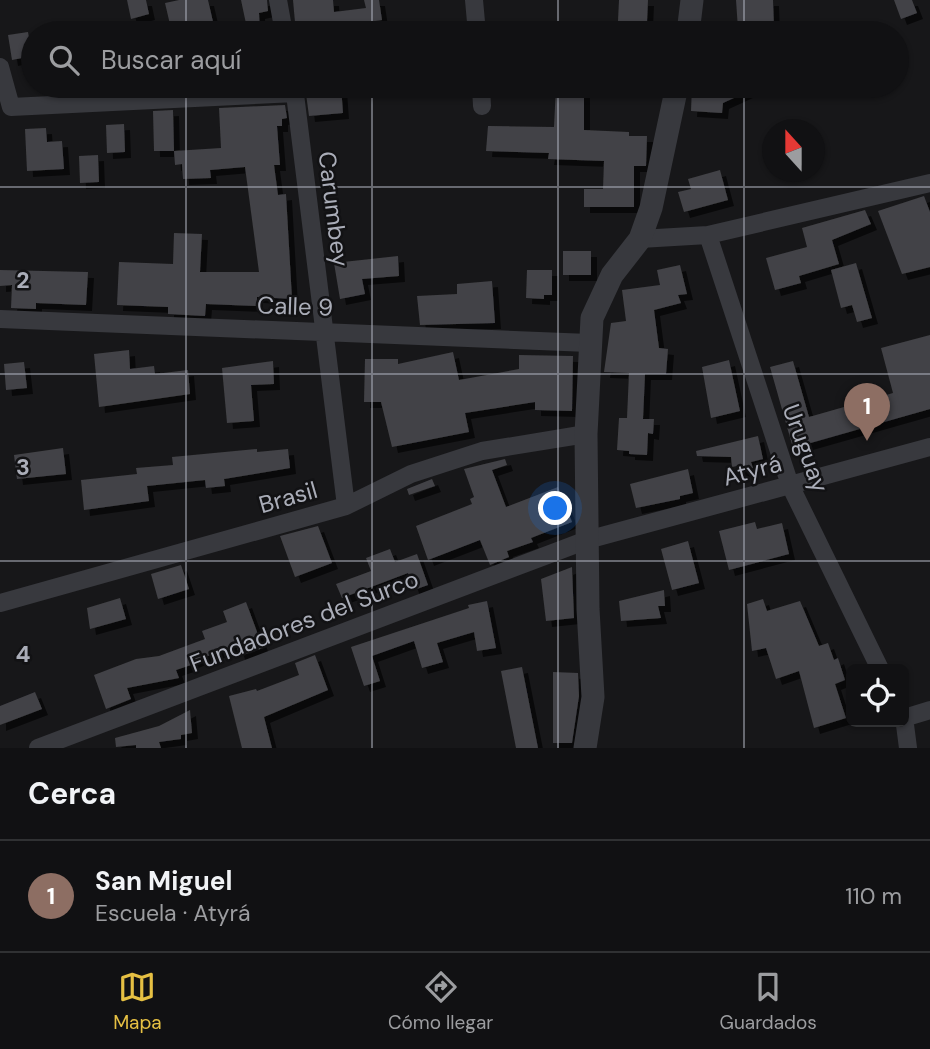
<!DOCTYPE html>
<html lang="es">
<meta charset="utf-8">
<style>
body{margin:0;font-family:"DM Sans",sans-serif;background:#1a1a1c;color:#f1f3f6}
.controls{position:absolute;right:21px;bottom:21px;display:grid;overflow:hidden;border-radius:10px;box-shadow:0 2px 5px #0004}
.controls button{width:63px;height:63px;display:grid;place-items:center;padding:0;border:0;border-bottom:2px solid #303133;background:#111113;color:#f1f3f6;font:35px sans-serif}
.compass{position:absolute;left:762px;top:119px;width:63px;height:63px;border-radius:50%;background:#111113;box-shadow:0 2px 5px #0004;rotate:339deg}
.you{position:absolute;left:556px;top:509px;width:24px;height:24px;margin:-18px;border:5px solid #fff;border-radius:50%;background:#1a73e8;box-shadow:0 0 0 10px #1a73e833}
.badge{display:grid;place-items:center;width:46px;height:46px;border-radius:50%;background:#e6c043;color:#fff;font-size:23px;font-weight:700}
.pin{position:absolute;translate:-50% -58px;filter:drop-shadow(0 2px 4px #0008)}
.pin::after{content:'';position:absolute;top:37px;width:24px;height:21px;background:inherit;clip-path:polygon(0 0,100% 0,50% 100%)}
.list{margin:0;padding:0;list-style:none}
h2{display:flex;justify-content:space-between;align-items:center;height:91px;margin:0;padding:0 28px;font-size:30px}
h2 small{font-size:23px;font-weight:400;color:#9c9da0}
.list li{display:grid;grid-template-columns:46px 1fr auto;gap:21px;align-items:center;box-sizing:border-box;height:112px;padding:0 28px;border-top:2px solid #303133}
.list b{display:block;font-size:26px;white-space:nowrap}
.list p{margin:0;font-size:23px;white-space:nowrap;color:#9c9da0}
.list em{font-size:23px;font-style:normal;color:#9c9da0}
.icon{flex:none;width:38px;height:38px;fill:none;stroke:currentColor;stroke-width:2;stroke-linecap:round;stroke-linejoin:round}
.map{position:relative;flex:none;width:930px;height:748px;overflow:hidden}
.search{position:absolute;background:#111113;box-shadow:0 2px 5px #0004;left:21px;right:21px;top:21px;height:77px;display:flex;align-items:center;gap:18px;box-sizing:border-box;padding:0 24px;border-radius:38px;color:#9c9da0;font-size:26px}
.sheet{height:203px;background:#111113}
nav{display:flex;justify-content:space-around;align-items:center;box-sizing:border-box;height:98px;border-top:2px solid #303133;background:#111113;font-size:19px;color:#9c9da0}
nav a{display:grid;justify-items:center;gap:4px}
nav .on{color:#e6c043}
.map>svg:first-child{display:block}
.building{fill:#424246;filter:url(#shadow)}
.lines{fill:none;stroke-linecap:round;stroke-linejoin:round}
.minor{stroke:#38393e;stroke-width:18}
.tertiary{stroke:#38393e;stroke-width:23}
.grid{fill:none;stroke:#aaadb8;stroke-width:2;stroke-opacity:0.55}
.labels{text-anchor:middle;dominant-baseline:central;stroke-width:5;stroke-linejoin:round;paint-order:stroke}
.street-label{font-size:24px;fill:#aaadb8;stroke:#121214}
.grid-label{font-size:23px;text-anchor:middle;font-weight:bold;fill:#aaadb8;stroke:#121214;stroke-width:5;stroke-linejoin:round;paint-order:stroke}
</style>
<div class="map">
<svg width="930" height="748" viewBox="0 0 930 748">
<defs>
<filter id="shadow"><feDropShadow dx="6" dy="6" stdDeviation="0" flood-color="#0009"/></filter>
</defs>
<rect width="100%" height="100%" fill="#171719"/>
<!-- building -->
<path class="building" d="M127,0h19l3,14 -18,5z
M179,0h29l6,26 -42,7 -7,-30z
M241,0h26l1,11 -9,2 1,20h-12z
M293,0h40l1,12 32,-4 -2,-8h15l3,20 -69,10v3h-17z
M619,0h29l-1,22 -29,-1z
M736,0h37l1,28 -36,1z
M894,0h18l5,13 -16,6z
M28,32l4,24 -20,4 -4,-25z
M305,86h36l2,27 -34,3z
M556,86h22v3h6v41l45,2v4h18l-1,30h-12v41h-50v-18h19l1,-28 -56,-2 1,-6 -63,-2 2,-25 66,1z
M692,86l28,2 40,-2 -37,17 -1,10 -31,-2z
M285,105l2,13 -5,1v7h-5l3,39h-6l4,30 8,-1 6,105 -35,-2v9l-51,-2 -1,12 -37,-2v-7l-51,-2 2,-43 54,2 1,-31 28,1 -2,38h59l-14,-105 -35,3 1,8 -28,1 -1,-15 -7,1 -1,-14 47,-3 -2,-40z
M173,110l1,41h-20l-1,-40z
M124,124l1,28 -18,1 -1,-28z
M46,128l1,14 15,-1 2,28 -37,2 -2,-42z
M98,155l1,27 -19,1 -1,-27z
M720,170l8,30 -44,12 -6,-20 13,-3 -3,-10z
M924,196l6,16v55l-28,7 -24,-63z
M865,210l6,14 -39,16 7,24 -40,12 2,7 -26,7 -9,-32 41,-11 -5,-19z
M563,251h28v24h-28z
M398,256l1,20 -37,3 3,15 -25,5 -6,-36z
M856,263l16,55 -15,4 -5,-17 -11,3 -10,-38z
M680,265l7,29 -9,1 3,8 -27,7 5,38 9,1 -2,25h-21l-2,45h11l-1,15 -5,-1 -1,22 -18,-1v-3l-12,-1 2,-32h8l2,-45 -25,-1 7,-49 15,-2 -4,-31 38,-5 -3,-15z
M0,270l88,2 -2,33 -50,-2v6l-25,-1 1,-23 -12,1z
M527,270h25v25h-8v4l-18,-1z
M492,281l3,42 -75,2 -3,-29 40,-2v-10z
M930,335v74l-137,39 -23,-81 23,-6 16,56 84,-24 -12,-45z
M129,350l1,19 24,-3 1,8 33,-4 2,24 -91,13 -5,-53z
M453,352l6,28 60,-11v-14l54,1 -1,55 -37,-1v-8l-70,11 4,19 -77,15 -11,-45h-17l1,-43h33v5z
M729,360l11,51 -29,7 -9,-51z
M273,361l1,23 -23,1 3,36 -27,2 -5,-55z
M24,362l3,26 -21,2 -2,-26z
M758,436l5,23 -12,3 2,6 -14,4 -2,-6 -5,1 -1,-10 -34,-1 -1,-5z
M63,448l3,26 -49,5 -3,-24z
M257,449v3l31,-3 2,19 -66,11 1,7 -19,2 -1,-8 -58,6 2,15 -65,9 -3,-30 56,-6 -1,-6 37,-3 -1,-8z
M505,459l2,6 -15,5 14,37 52,-20 14,35 -41,16 2,4 -26,9 2,6 -19,8 -10,-25 -52,20 -12,-34 56,-22 -2,-5 4,-2 -10,-28z
M688,469l5,24 -13,3v3l-44,9 -6,-24z
M432,479l3,7 -26,9 -2,-6z
M755,522l2,7 25,-6 7,31 -60,16 -10,-39z
M318,526l14,37 -37,14 -15,-41z
M688,541l11,42 -27,7 -11,-41z
M390,549l5,13 22,-8 11,31 -14,5 -6,-17 -66,25 -6,-14 35,-13 -5,-13z
M181,565l8,24 -31,10 -7,-25z
M572,567l2,51 -28,3 -5,-42z
M664,590l1,16h-7l3,12 -40,3 -2,-20z
M120,598l6,21 -36,10 -3,-21z
M763,599l4,12 33,-10 19,45 9,-3 6,17 4,-2 7,22 -10,4 11,34 -32,10 -15,-57 -23,8 -10,-31 -14,3 -5,-47z
M487,601l9,47 -19,3 -3,-19 -37,11 6,19 -21,6 -8,-27 -42,15 8,25 -16,5 -13,-39 118,-39 -1,-3z
M246,602l17,46 -23,8 -4,-11 -46,18 1,2 -15,5 3,8 -52,10 4,11 -25,10 -12,-34 42,-16 23,-3 46,-17 -3,-8 25,-9 -4,-11z
M315,655l13,35 -64,27 8,31h-30l-13,-52 27,-7 1,2 42,-16 -4,-12z
M522,667l15,76 1,5h-22l-15,-77z
M553,672l25,1 1,23 -7,47h-19z
M35,692l7,17 -42,16v-19z
M190,710l2,23 -11,2v4l-22,3 2,6h-25v-3l-20,2 -1,-9 44,-12z"/>
<g class="lines">
<!-- minor -->
<path class="minor" d="M278,0l6,33
M474,0l3,33
M0,67l11,40 284,-14
M294,86l52,420
M481,86l1,20
M708,235l82,250 90,184
M640,239l68,-4 222,-52
M0,319l589,24
M0,603l346,-97 65,-32 71,-23 104,-17
M904,717l4,31
M904,718l26,-8
M38,748l549,-208 343,-93"/>
<!-- tertiary -->
<path class="tertiary" d="M688,33l4,-33
M585,748l8,-51 -5,-88 -2,-175 6,-116 20,-43 28,-36 11,-31 26,-122"/>
</g>
<!-- grid -->
<path class="grid" d="M186,0v33M372,0v33M558,0v33M744,0v33M186,86v662M372,86v662M558,86v662M744,86v662M0,187h930M0,374h930M0,561h930"/>
<g class="labels">
<!-- street labels -->
<g class="street-label">
<text transform="translate(334 209) rotate(83)">Carumbey</text>
<text transform="translate(295 306) rotate(2)">Calle 9</text>
<text transform="translate(806 448) rotate(70)">Uruguay</text>
<text transform="translate(752 470) rotate(-15)">Atyrá</text>
<text transform="translate(288 497) rotate(-16)">Brasil</text>
<text transform="translate(304 621) rotate(-21)">Fundadores del Surco</text>
</g>
</g>
<g class="grid-label">
<text x="23" y="288">2</text>
<text x="23" y="475">3</text>
<text x="23" y="662">4</text>
</g>
</svg>
<div class="controls">
<button><svg class="icon" aria-label="locate" viewBox="0 0 24 24"><circle cx="12" cy="12" r="6"/><path d="M12 2v4M12 18v4M2 12h4M18 12h4"/></svg></button>
</div>
<svg class="compass" viewBox="-18 -18 36 36"><path d="M0-13l5 13h-10z" fill="#e53935"/><path d="M0 13l5-13h-10z" fill="#9c9da0"/></svg>
<div class="you"></div>
<div class="pin badge" style="left:867px;top:441px;background:#8d6e63">1</div>
<div class="search"><svg class="icon" aria-label="search" viewBox="0 0 24 24"><circle cx="10" cy="10" r="6"/><path d="M15 15l6 6"/></svg>Buscar aquí</div>
</div>
<section class="sheet">
<h2>Cerca<small></small></h2>
<ul class="list">
<li><span class="badge" style="background:#8d6e63">1</span><div><b>San Miguel</b><p>Escuela · Atyrá</p></div><em>110 m</em></li>
</ul>
</section>
<nav>
<a class="on"><svg class="icon" aria-label="map" viewBox="0 0 24 24"><path d="M3 6l6-2 6 2 6-2v14l-6 2-6-2-6 2zM9 4v14M15 6v14"/></svg>Mapa</a>
<a><svg class="icon" aria-label="directions" viewBox="0 0 24 24"><path d="M12 3l9 9-9 9-9-9zM9 14v-3h6M13 9l2 2-2 2"/></svg>Cómo llegar</a>
<a><svg class="icon" aria-label="saved" viewBox="0 0 24 24"><path d="M7 4h10v16l-5-4-5 4z"/></svg>Guardados</a>
</nav>
